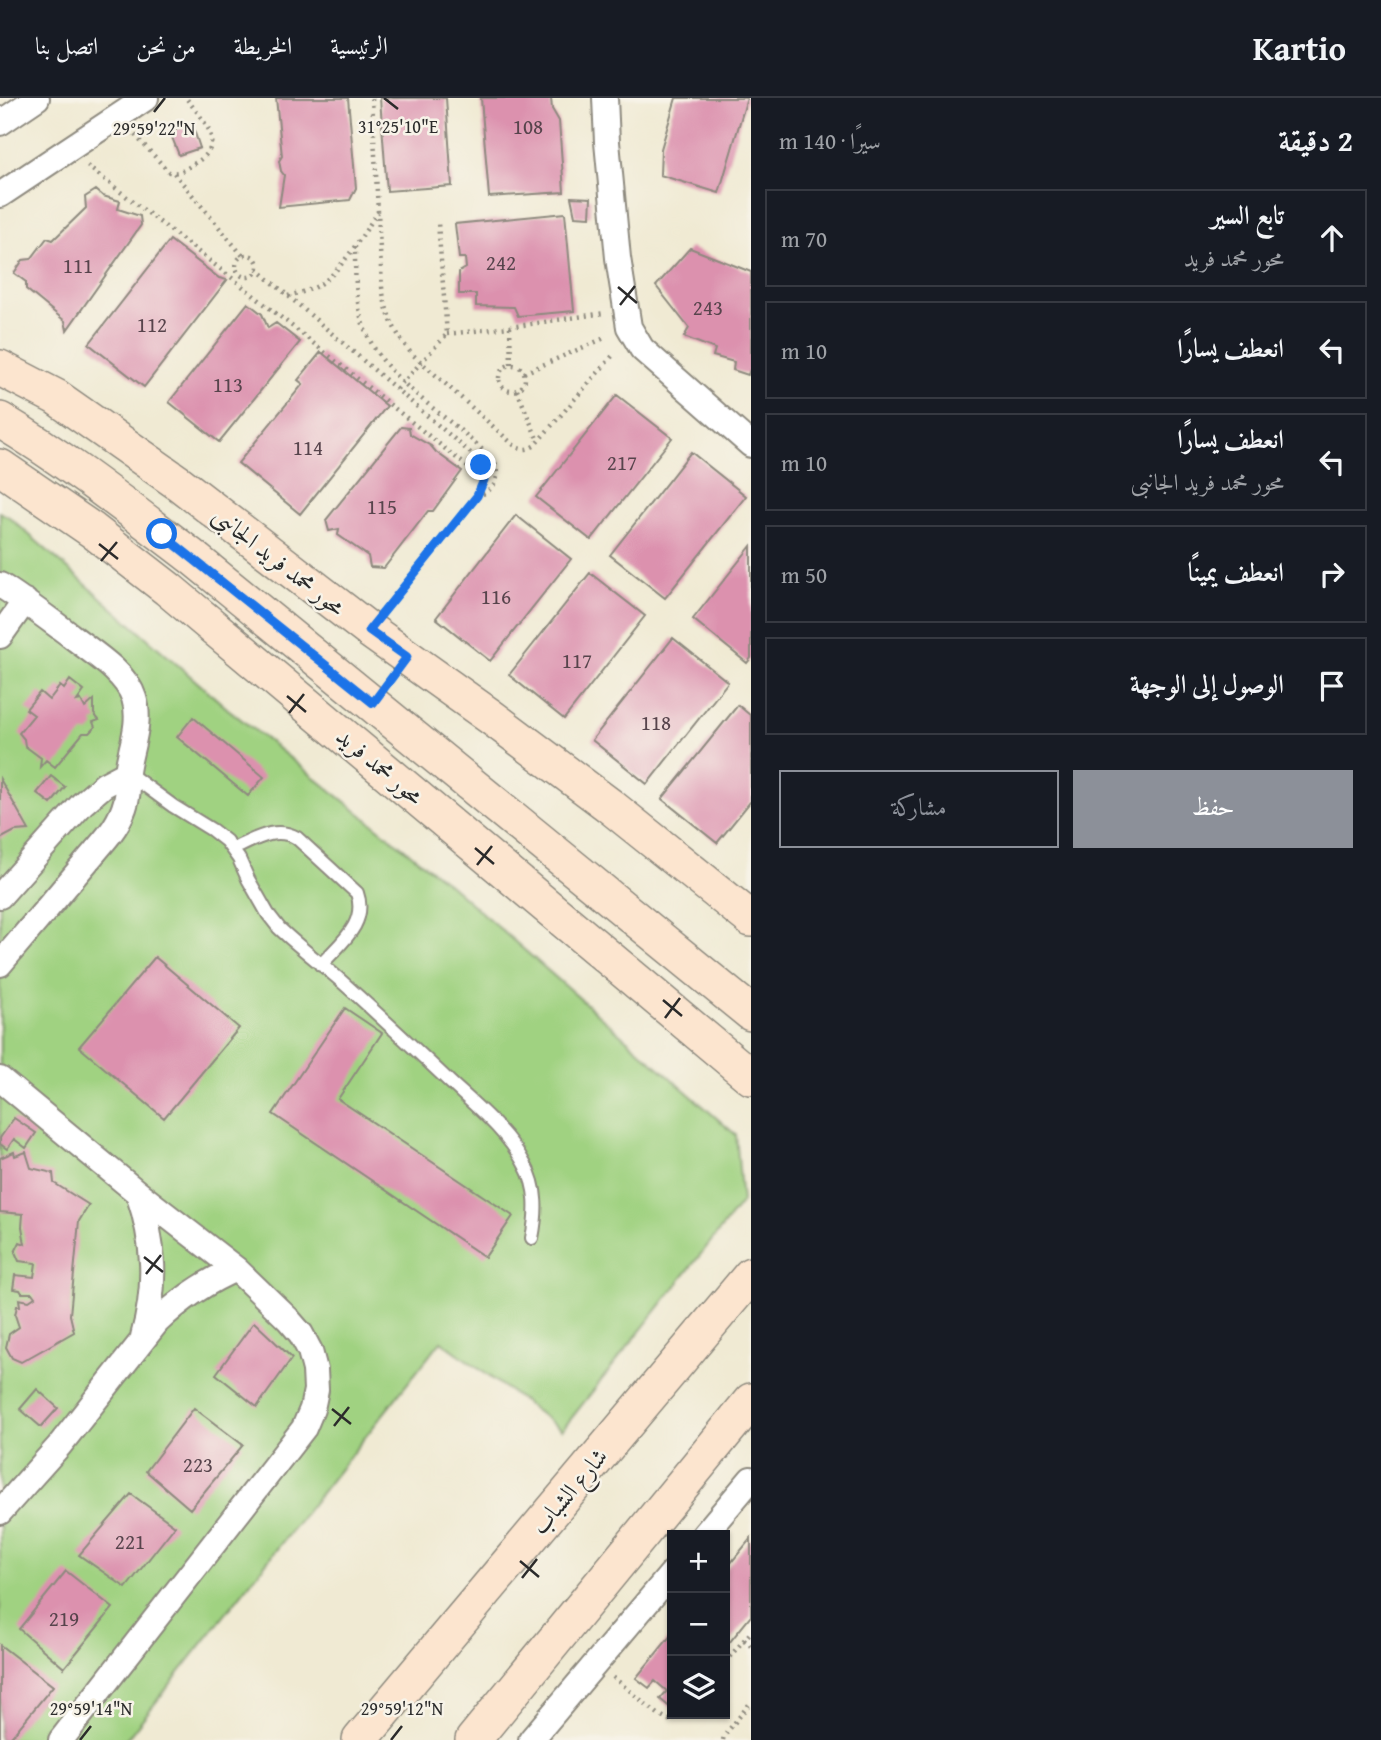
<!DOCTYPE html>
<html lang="ar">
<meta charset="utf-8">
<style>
body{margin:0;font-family:"Gentium Book Plus",Amiri,serif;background:#242831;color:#f1f3f6;direction:rtl}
.controls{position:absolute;right:21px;bottom:21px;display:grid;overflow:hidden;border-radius:0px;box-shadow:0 2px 5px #0004}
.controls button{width:63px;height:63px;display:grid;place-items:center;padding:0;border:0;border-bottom:2px solid #363941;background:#171b24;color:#f1f3f6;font:35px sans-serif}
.stop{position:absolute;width:21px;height:21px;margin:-16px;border:5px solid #1a73e8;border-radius:50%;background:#fff}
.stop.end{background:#1a73e8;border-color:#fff;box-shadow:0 2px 7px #0008}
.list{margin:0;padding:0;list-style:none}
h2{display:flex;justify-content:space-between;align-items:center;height:91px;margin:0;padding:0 28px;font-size:30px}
h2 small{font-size:23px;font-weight:400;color:#9ea1a6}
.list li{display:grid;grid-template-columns:46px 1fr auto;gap:21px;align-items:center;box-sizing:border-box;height:98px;margin:0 14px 14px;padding:0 14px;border:2px solid #363941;border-radius:0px}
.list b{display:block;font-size:26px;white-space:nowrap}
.list p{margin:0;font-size:23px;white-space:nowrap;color:#9ea1a6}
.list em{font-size:23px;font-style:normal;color:#9ea1a6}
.actions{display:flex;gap:14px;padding:21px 28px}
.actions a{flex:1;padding:16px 0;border:2px solid #8c9099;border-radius:0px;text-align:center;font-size:24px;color:#8c9099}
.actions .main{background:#8c9099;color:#fff}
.icon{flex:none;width:38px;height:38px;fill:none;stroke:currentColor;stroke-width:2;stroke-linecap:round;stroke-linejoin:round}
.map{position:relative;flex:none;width:751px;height:1642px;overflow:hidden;direction:ltr}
header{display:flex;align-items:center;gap:42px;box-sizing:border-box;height:98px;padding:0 35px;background:#171b24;border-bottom:2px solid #363941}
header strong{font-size:33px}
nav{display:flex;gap:38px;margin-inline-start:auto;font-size:24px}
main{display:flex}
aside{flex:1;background:#171b24}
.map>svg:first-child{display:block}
.green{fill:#a0d281;stroke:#667e56;stroke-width:2}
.building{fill:#dc91ae}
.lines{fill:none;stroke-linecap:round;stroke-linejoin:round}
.lane-casing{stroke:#8e8a7f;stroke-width:16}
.street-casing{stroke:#8e8a7f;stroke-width:28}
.secondary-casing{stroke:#8e8a7f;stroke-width:38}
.path{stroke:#8e8a7f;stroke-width:4.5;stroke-dasharray:2 5;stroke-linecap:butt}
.lane{stroke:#fff;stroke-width:12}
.street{stroke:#fff;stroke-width:24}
.secondary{stroke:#fce5cf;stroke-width:35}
.route{stroke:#1a73e8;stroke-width:9}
.ticks{fill:none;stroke:#2b2b2b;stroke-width:2.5}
.labels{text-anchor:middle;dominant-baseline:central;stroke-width:5;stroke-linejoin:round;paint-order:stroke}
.number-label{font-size:21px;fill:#57444c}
.street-label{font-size:24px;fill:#2b2b2b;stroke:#f7f3e8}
.ticks-label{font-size:18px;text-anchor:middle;fill:#2b2b2b;stroke:#f7f3e8;stroke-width:5;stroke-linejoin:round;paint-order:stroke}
</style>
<header>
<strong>Kartio</strong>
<nav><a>الرئيسية</a><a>الخريطة</a><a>من نحن</a><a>اتصل بنا</a></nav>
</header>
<main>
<aside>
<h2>2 دقيقة<small>سيرًا · 140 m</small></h2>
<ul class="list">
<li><svg class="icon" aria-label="ahead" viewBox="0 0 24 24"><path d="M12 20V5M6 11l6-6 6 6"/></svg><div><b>تابع السير</b><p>محور محمد فريد</p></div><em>70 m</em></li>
<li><svg class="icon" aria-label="left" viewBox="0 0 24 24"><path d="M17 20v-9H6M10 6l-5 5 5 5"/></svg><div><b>انعطف يسارًا</b></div><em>10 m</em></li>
<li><svg class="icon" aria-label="left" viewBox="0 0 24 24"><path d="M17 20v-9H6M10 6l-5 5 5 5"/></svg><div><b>انعطف يسارًا</b><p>محور محمد فريد الجانبى</p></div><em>10 m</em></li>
<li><svg class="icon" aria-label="right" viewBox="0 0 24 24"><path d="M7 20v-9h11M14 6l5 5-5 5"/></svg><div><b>انعطف يمينًا</b></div><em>50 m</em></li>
<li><svg class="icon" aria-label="arrive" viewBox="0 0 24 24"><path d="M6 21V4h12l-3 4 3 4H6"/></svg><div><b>الوصول إلى الوجهة</b></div></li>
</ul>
<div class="actions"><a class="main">حفظ</a><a>مشاركة</a></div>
</aside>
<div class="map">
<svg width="751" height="1642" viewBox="0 0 751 1642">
<rect width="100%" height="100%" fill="#f7f3e8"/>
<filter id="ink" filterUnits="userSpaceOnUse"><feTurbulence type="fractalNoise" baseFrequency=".0143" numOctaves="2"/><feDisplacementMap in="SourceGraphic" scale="14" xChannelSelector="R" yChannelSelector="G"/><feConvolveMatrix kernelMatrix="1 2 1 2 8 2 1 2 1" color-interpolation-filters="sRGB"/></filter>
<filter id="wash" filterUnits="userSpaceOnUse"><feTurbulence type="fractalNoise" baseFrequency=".00686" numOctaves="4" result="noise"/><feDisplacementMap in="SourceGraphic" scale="28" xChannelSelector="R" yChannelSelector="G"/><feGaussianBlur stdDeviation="1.57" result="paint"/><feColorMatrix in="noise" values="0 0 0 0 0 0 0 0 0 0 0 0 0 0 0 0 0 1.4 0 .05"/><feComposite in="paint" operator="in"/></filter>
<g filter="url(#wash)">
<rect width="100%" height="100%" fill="#f0ead3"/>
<!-- green -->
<path class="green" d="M0,414l9,5 219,192 222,176 286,250 6,67 -180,228 -121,-89 -315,399h-126z"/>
<g id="blocks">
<!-- building -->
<path class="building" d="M276,0h72l8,90 -6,12 -71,7 5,-32 -3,-4 -2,-10 3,-5z
M380,0h66l6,88 -65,5z
M481,0h70l1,11 7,12 5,71 -75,5z
M676,0h71l-28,95 -59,-18 1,-26z
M192,26l8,24 -21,7 -9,-23z
M96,92l7,6 17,5 -2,8 22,7 1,9 -74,105 -2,-9 -39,-32v-7l-12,-9 9,-13 8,-1 16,-21 6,2 33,-32 -1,-11z
M571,99l20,1 -1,19 -15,-1z
M565,115l9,98 -56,5 -4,-9 -38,-1v-12h-17v-22l7,-4 -1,-10h-6l-4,-34z
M170,142l49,38 8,2 -83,107 -55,-43z
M690,150l61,24v94l-3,9 -15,-5 1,-8 -21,-6 2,-7 -31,-12 5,-9 -33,-42z
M248,205l14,11 6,14 8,-5 24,19 -81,100 -50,-40z
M321,254l66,54 -87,108 -62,-51 65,-79 -5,-4z
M617,297l55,43 -81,102 -55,-43z
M401,329l8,1 1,6 21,12 5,6 26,19 -29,40h-5l-44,57 -14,-1 -2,-11 -30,-21 1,-6 -10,2 -3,-11z
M691,354l55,44 -81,102 -55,-43z
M516,417l55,44 -81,102 -54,-43z
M751,448v112l-4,5 -54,-44z
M590,475l55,43 -81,103 -55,-44z
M673,540l55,44 -81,102 -55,-44z
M70,582l14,11 -7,10 4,-1 4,8 9,-8v14l5,6 -6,2 2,5 -6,6h-6l-28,34 -9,-7 -6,7 1,-9 -16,-12 -1,-7 -5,-6 15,-18 -8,-6 14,-17 9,8 11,-14 4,3z
M738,607l13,11v85l-34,42 -55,-44z
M193,619l71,60 -16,19 -71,-59z
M51,678l14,11 -14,17 -14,-11z
M0,681l29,51 -14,1 -15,8z
M155,859l84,71 -75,90 -85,-71z
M345,910l37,25 -44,66 175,117 -28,41 -212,-143z
M14,1020l22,15 -10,15 -12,-9 -7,10 -7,-5v-6z
M14,1054l1,4 11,-4 5,16 22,5 1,10 35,22 -10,16 -9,94 4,17 -53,30 -9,-4 -6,-11 3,-13 10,-7 -4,-12 2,-9h3l-1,-7 10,2 6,-4 -3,-4h-10l-2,-3 -7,-1 2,-14 19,2 2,-14 -17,-2 -4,-9 5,-10 5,2 -3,-17 1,-13 -23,-2v-54z
M254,1224l38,36 -35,49 -41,-33z
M37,1291l21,19 -17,19 -21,-18z
M194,1310l49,37 -53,64 -44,-38z
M131,1396l44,32 -49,62 -47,-33z
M751,1440v78l-26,32v-28l2,-3 -2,-2v-45z
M66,1473l47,37 -49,60 -45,-39z
M672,1536v75l-12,-10 7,-8 -12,-10 -6,7 -13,-10z
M0,1547l53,41 -44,54 -9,-1z"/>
</g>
</g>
<g filter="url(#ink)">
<use href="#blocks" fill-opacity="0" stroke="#8e8a7f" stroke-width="2"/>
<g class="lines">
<!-- lane casing -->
<g class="lane-casing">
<path id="lane" d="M128,675l45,33 39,24 14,11 13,18 9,20 20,35 11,14c19,18 40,34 61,52 37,33 73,67 110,102 27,25 58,50 75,83 13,23 12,48 7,73
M233,751c21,-9 42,-24 64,-11l60,55c11,31 -17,50 -36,72"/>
</g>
<!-- street casing -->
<g class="street-casing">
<path id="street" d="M605,0l2,44 11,116 11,69 13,22 109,96
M0,25l37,-25
M0,97l146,-97
M0,487c24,15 47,33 70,50 20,16 56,37 64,63 8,25 -4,50 -7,74 0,5 1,11 1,16 -1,21 -11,38 -24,53l-104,123
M0,538l25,-35
M0,798l82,-92 22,-19 23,-12
M0,981l138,114 98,76 52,50 13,15 9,17 5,19 1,20 -4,19 -8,19 -243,312
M138,1095c17,50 19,93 5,144
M0,1414l59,-66 98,-124c24,-23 48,-40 79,-53
M704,1437l47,-56
M531,1642l141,-167"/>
</g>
<!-- secondary casing -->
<g class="secondary-casing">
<path id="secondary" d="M0,270l56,29 124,87 189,146 122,87 119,89 141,113
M0,322c67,40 129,89 191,136l560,457
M0,369l92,63 76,59 583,488
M360,1642l391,-465
M473,1642l278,-339"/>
</g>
<!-- path -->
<path class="path" d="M372,0l10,189c4,26 12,45 29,66l105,94c7,3 11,3 18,-1l81,-93
M135,37l34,37c11,2 17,-3 26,-9 34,-19 7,-44 -9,-65
M87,68l145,112 252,202
M174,75l69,83
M355,148c0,28 0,60 11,86 23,55 91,87 129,131 6,16 -2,29 -18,33
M236 168a11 11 0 1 1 22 0a11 11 0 1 1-22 0Z
M257,171l217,187c12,15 12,23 3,40l-90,112
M288,198c10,-3 22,-5 31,-11 21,-12 45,-53 59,-73
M510,229l1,38
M447,236l63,-7 94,-14
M499 280a13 13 0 1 1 26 0a13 13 0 1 1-26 0Z
M524,275l83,-36
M397,291l50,-55 -9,-111
M517,292l21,51
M744,1542l7,6
M725,1564l26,-30
M613,1579l45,37 11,6 11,-6
M723,1642l1,-4 27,-34"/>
<!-- lane -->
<use href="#lane" class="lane"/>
<!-- street -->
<use href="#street" class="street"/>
<!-- secondary -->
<use href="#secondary" class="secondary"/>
</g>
</g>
<g class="lines" filter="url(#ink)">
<!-- route -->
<path class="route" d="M162,436l211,169 34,-46 -38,-27 108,-134 7,-16 -3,-15"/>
</g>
<!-- ticks -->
<path class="ticks" d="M384,0l14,11M154,14l11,-14M618,189l19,16M620,207l15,-19M99,446l19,15M101,463l16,-19M287,598l19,16M289,615l15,-19M475,750l19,16M477,767l15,-19M663,902l19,16M665,920l15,-20M144,1159l19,15M146,1176l15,-19M332,1311l19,15M334,1328l15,-19M520,1463l19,16M522,1480l15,-19M80,1642l11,-14M391,1642l11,-14"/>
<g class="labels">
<!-- number labels -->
<g class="number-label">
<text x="528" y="28">108</text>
<text x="501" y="164">242</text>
<text x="78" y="167">111</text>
<text x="708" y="209">243</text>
<text x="152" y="226">112</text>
<text x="228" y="286">113</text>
<text x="308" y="349">114</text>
<text x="622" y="364">217</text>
<text x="382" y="408">115</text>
<text x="496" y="498">116</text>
<text x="577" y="562">117</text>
<text x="656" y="624">118</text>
<text x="198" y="1366">223</text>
<text x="130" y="1443">221</text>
<text x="64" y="1520">219</text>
</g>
<!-- street labels -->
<g class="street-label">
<text transform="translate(279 463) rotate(38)">محور محمد فريد الجانبى</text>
<text transform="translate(380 668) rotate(40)">محور محمد فريد</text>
<text transform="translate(569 1393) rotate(-50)">شارع الشباب</text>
</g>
</g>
<g class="ticks-label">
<text x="398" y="35">31°25'10"E</text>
<text x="154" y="37">29°59'22"N</text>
<text x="91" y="1617">29°59'14"N</text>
<text x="402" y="1617">29°59'12"N</text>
</g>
</svg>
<div class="controls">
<button>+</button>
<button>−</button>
<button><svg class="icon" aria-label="layers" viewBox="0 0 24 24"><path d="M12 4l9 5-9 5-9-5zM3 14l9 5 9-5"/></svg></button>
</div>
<div class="stop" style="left:162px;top:436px"></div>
<div class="stop end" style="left:481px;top:367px"></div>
</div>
</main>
